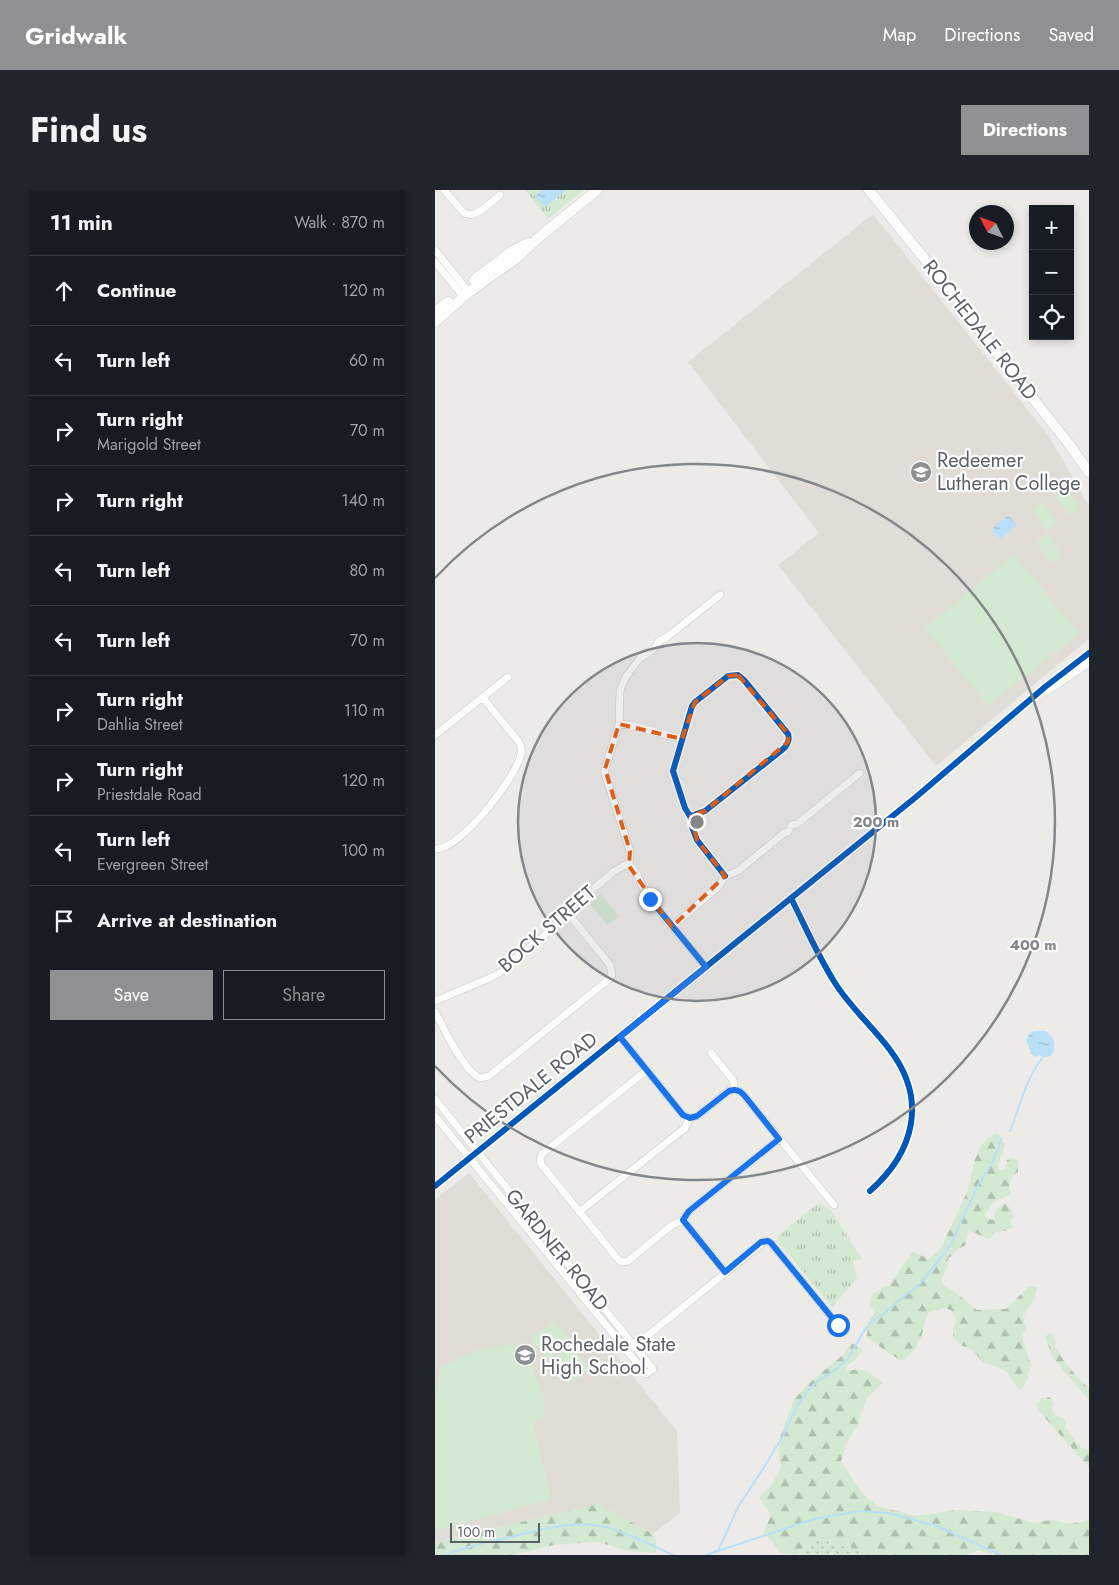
<!DOCTYPE html>
<meta charset="utf-8">
<style>
body{margin:0;font-family:Jost,sans-serif;background:#20242c;color:#f1f3f6}
.controls{position:absolute;right:15px;top:15px;display:grid;overflow:hidden;border-radius:0px;box-shadow:0 2px 8px #0003}
.controls button{width:45px;height:45px;display:grid;place-items:center;padding:0;border:0;border-bottom:1px solid #363941;background:#171b24;color:#f1f3f6;font:25px sans-serif}
.compass{position:absolute;left:534px;top:15px;width:45px;height:45px;border-radius:50%;background:#171b24;box-shadow:0 2px 8px #0003;rotate:312deg}
.scale{position:absolute;left:15px;bottom:12px;width:90px;box-sizing:border-box;padding-left:5px;border:2px solid #5c6065;border-top:0;font-size:14px;line-height:18px;white-space:nowrap;color:#5c6065;-webkit-text-stroke:4px #fff;paint-order:stroke}
.stop{position:absolute;width:15px;height:15px;margin:-11px;border:4px solid #1a73e8;border-radius:50%;background:#fff}
.stop.end{background:#1a73e8;border-color:#fff;box-shadow:0 1px 5px #0008}
.list{margin:0;padding:0;list-style:none}
h2{display:flex;justify-content:space-between;align-items:center;height:65px;margin:0;padding:0 20px;font-size:21px}
h2 small{font-size:16px;font-weight:400;color:#9ea1a6}
.list li{display:grid;grid-template-columns:32px 1fr auto;gap:15px;align-items:center;box-sizing:border-box;height:70px;padding:0 20px;border-top:1px solid #363941}
.list b{display:block;font-size:19px;white-space:nowrap}
.list p{margin:0;font-size:16px;white-space:nowrap;color:#9ea1a6}
.list em{font-size:16px;font-style:normal;color:#9ea1a6}
.actions{display:flex;gap:10px;padding:15px 20px}
.actions a{flex:1;padding:11px 0;border:1px solid #8e9192;border-radius:0px;text-align:center;font-size:18px;color:#8e9192}
.actions .main{background:#8e9192;color:#fff}
.icon{flex:none;width:28px;height:28px;fill:none;stroke:currentColor;stroke-width:2;stroke-linecap:round;stroke-linejoin:round}
.map{position:relative;flex:none;width:654px;height:1365px;overflow:hidden;border-radius:0px}
header{display:flex;align-items:center;gap:30px;box-sizing:border-box;height:70px;padding:0 25px;background:#8e9192;color:#fff}
header strong{font-size:24px}
nav{display:flex;gap:28px;margin-inline-start:auto;font-size:18px}
.intro{display:flex;align-items:center;justify-content:space-between;box-sizing:border-box;height:120px;padding:0 30px}
h1{margin:0;font-size:35px}
.button{padding:12px 22px;border-radius:0px;background:#8e9192;color:#fff;font-size:18px;font-weight:700}
main{display:flex;gap:30px;padding:0 30px}
aside{flex:1;background:#171b24;border-radius:0px;box-shadow:0 2px 8px #0003}
.map>svg:first-child{display:block}
.education{fill:#e0ddd6}
.grass{fill:url(#grass-dots)}
.forest{fill:url(#forest-firs)}
.park{fill:url(#park-tufts)}
.pitch{fill:#d4e9d2}
.water{fill:url(#water-ripples)}
.lines{fill:none;stroke-linecap:round;stroke-linejoin:round}
.stream{stroke:#badff8;stroke-width:2}
.street-casing{stroke:#c7c8c7;stroke-width:8}
.secondary-casing{stroke:#c8c8c7;stroke-width:11}
.street{stroke:#fcfcfb;stroke-width:7}
.secondary{stroke:#fcfcfb;stroke-width:10}
.cycleway-casing{stroke:#fff;stroke-width:9}
.cycleway{stroke:#0057b8;stroke-width:6}
.route{stroke:#1a73e8;stroke-width:6}
.marked{fill:none;stroke:#e8590c;stroke-width:4;stroke-dasharray:10 6;stroke-linejoin:round}
.ring{fill:none;stroke:#848789;stroke-width:2.5}
.labels{text-anchor:middle;dominant-baseline:central;stroke-width:4.5;stroke-linejoin:round;paint-order:stroke}
.street-label{font-size:20px;fill:#5c6065;stroke:#fff}
.poi-label{font-size:20px;fill:#5c6065;stroke:#fff;text-anchor:start}
.centre{fill:#848789;stroke:#fff;stroke-width:2.5}
.ring-label{font-size:15px;text-anchor:middle;font-weight:bold;fill:#848789;stroke:#fff;stroke-width:4.5;stroke-linejoin:round;paint-order:stroke}
</style>
<header>
<strong>Gridwalk</strong>
<nav><a>Map</a><a>Directions</a><a>Saved</a></nav>
</header>
<div class="intro"><h1>Find us</h1><a class="button">Directions</a></div>
<main>
<aside>
<h2>11 min<small>Walk · 870 m</small></h2>
<ul class="list">
<li><svg class="icon" aria-label="ahead" viewBox="0 0 24 24"><path d="M12 20V5M6 11l6-6 6 6"/></svg><div><b>Continue</b></div><em>120 m</em></li>
<li><svg class="icon" aria-label="left" viewBox="0 0 24 24"><path d="M17 20v-9H6M10 6l-5 5 5 5"/></svg><div><b>Turn left</b></div><em>60 m</em></li>
<li><svg class="icon" aria-label="right" viewBox="0 0 24 24"><path d="M7 20v-9h11M14 6l5 5-5 5"/></svg><div><b>Turn right</b><p>Marigold Street</p></div><em>70 m</em></li>
<li><svg class="icon" aria-label="right" viewBox="0 0 24 24"><path d="M7 20v-9h11M14 6l5 5-5 5"/></svg><div><b>Turn right</b></div><em>140 m</em></li>
<li><svg class="icon" aria-label="left" viewBox="0 0 24 24"><path d="M17 20v-9H6M10 6l-5 5 5 5"/></svg><div><b>Turn left</b></div><em>80 m</em></li>
<li><svg class="icon" aria-label="left" viewBox="0 0 24 24"><path d="M17 20v-9H6M10 6l-5 5 5 5"/></svg><div><b>Turn left</b></div><em>70 m</em></li>
<li><svg class="icon" aria-label="right" viewBox="0 0 24 24"><path d="M7 20v-9h11M14 6l5 5-5 5"/></svg><div><b>Turn right</b><p>Dahlia Street</p></div><em>110 m</em></li>
<li><svg class="icon" aria-label="right" viewBox="0 0 24 24"><path d="M7 20v-9h11M14 6l5 5-5 5"/></svg><div><b>Turn right</b><p>Priestdale Road</p></div><em>120 m</em></li>
<li><svg class="icon" aria-label="left" viewBox="0 0 24 24"><path d="M17 20v-9H6M10 6l-5 5 5 5"/></svg><div><b>Turn left</b><p>Evergreen Street</p></div><em>100 m</em></li>
<li><svg class="icon" aria-label="arrive" viewBox="0 0 24 24"><path d="M6 21V4h12l-3 4 3 4H6"/></svg><div><b>Arrive at destination</b></div></li>
</ul>
<div class="actions"><a class="main">Save</a><a>Share</a></div>
</aside>
<div class="map">
<svg width="654" height="1365" viewBox="0 0 654 1365">
<defs>
<pattern id="grass-dots" width="8" height="8" patternUnits="userSpaceOnUse" patternTransform="scale(1.25)"><rect width="8" height="8" fill="#d4e9d2"/><path d="M2 2h.1M6 6h.1" fill="none" stroke="#afc0ae" stroke-width="1.8" stroke-linecap="round"/></pattern>
<pattern id="forest-firs" width="22" height="20" patternUnits="userSpaceOnUse" patternTransform="scale(1.25)"><rect width="22" height="20" fill="#d4e9d2"/><path d="M5 1l3.5 6h-7zM16 11l3.5 6h-7z" fill="#afc0ae"/></pattern>
<pattern id="park-tufts" width="24" height="20" patternUnits="userSpaceOnUse" patternTransform="scale(1.25)"><rect width="24" height="20" fill="#d4e9d2"/><path d="M3 7l-1-3M5 7V3M7 7l1-3M15 17l-1-3M17 17v-4M19 17l1-3" fill="none" stroke="#afc0ae"/></pattern>
<pattern id="water-ripples" width="26" height="14" patternUnits="userSpaceOnUse" patternTransform="scale(1.25)"><rect width="26" height="14" fill="#badff8"/><path d="M2 4q2-2 4 0t4 0M15 11q2-2 4 0t4 0" fill="none" stroke="#9ab8cc"/></pattern>
</defs>
<rect width="100%" height="100%" fill="#ecebe7"/>
<!-- education -->
<path class="education" d="M438,24l177,224 39,68v133l-153,127 -158,-201 41,-32 -131,-171z
M34,983l208,258 3,82 -27,21 -55,-30 -163,38v-342z"/>
<!-- grass -->
<path class="grass" d="M389,1347l7,8c11,0 24,0 30,10h-28l-1,-3 -3,3h-27l-2,-2 14,-12z"/>
<!-- forest -->
<path class="forest" d="M559,943l6,2 5,10 -7,20 2,6 6,-2 1,-9 5,-3 6,4v11l-6,4 -3,11 2,7 -7,4 -7,1 -13,16 5,4 5,1 1,-10 10,-7 6,6 2,9 -4,3 4,6 -8,4 -9,1 -7,7c-8,-2 -12,-7 -21,-8l-2,14 -8,4 -10,10c0,11 -6,14 -6,25l13,8 22,18 29,-1 22,-22h9l-3,13 -11,16 3,12 -4,9 9,28 -5,18 -6,8 -14,-20 -23,-9 -13,-14 -7,-2 -10,-8v-9l3,-10 -5,-9 -7,-2 -16,5c-7,21 -6,35 -27,48l-34,-23 1,-16 7,-9 -5,-9 2,-10 17,-9 24,-34 15,8 12,-9 28,-60 7,-30 6,-15z
M615,1142l5,7v8l11,17 23,25v11l-36,-42 -8,-21z
M417,1153l11,7 -8,10 -9,6 1,4c5,1 9,-1 13,0 8,0 17,9 23,13l-15,14 -12,31 -10,16 -5,17 21,32 15,13 38,10 41,-6 40,2 39,11 16,-3 20,4 18,-4v35h-95l-15,-5 -13,5h-105c-6,-10 -19,-10 -30,-10l-7,-8 -10,4 -17,14 -17,-2 -8,-12 -9,-8 8,-18 -12,-18 12,-11 10,-18 -3,-18 2,-14 14,-36 13,-15 36,-30z
M613,1207l3,1 3,5 -2,6 3,6 9,3 2,5 -1,4 17,22h5l2,-3v21l-50,-56 -2,-7 4,-6 5,1z
M163,1314l55,30 3,5v14l-27,-2 -31,-9 -44,3 -42,10h-77v-13z"/>
<!-- park -->
<path class="park" d="M90,0h59l-36,29z
M386,1013l11,9 30,47 -9,2 4,18 -25,28 -55,-67 1,-4 39,-32z"/>
<!-- pitch -->
<path class="pitch" d="M631,296l14,22 -11,8 -14,-22z
M608,312l14,21 -11,8 -14,-22z
M613,344l14,22 -11,7 -15,-21z
M579,364l65,80 -91,72 -63,-78z
M166,704l18,22 -12,9 -17,-21z
M119,1130l17,21 -11,9 -17,-21z
M107,1139l16,22 -11,8 -17,-21z
M89,1153l21,58 -2,16 -10,5 18,78 -116,30v-126l6,-37 29,-14 12,-4z
M136,1155l19,24 -20,15 -19,-23z"/>
<!-- water -->
<path class="water" d="M108,0h23l-21,17 -10,-11z
M573,325l9,10 -17,14 -9,-10z
M599,841h12l7,7c3,12 0,24 -14,17l-3,2 -4,-2 -6,-15 4,-7z"/>
<g class="lines">
<!-- stream -->
<path class="stream" d="M575,941c10,-25 16,-52 33,-74
M283,1361l20,-44 25,-38 21,-35 13,-28 13,-18 9,-8 18,-11 10,-9 17,-29 8,-10 12,-7 13,-12 23,-18 30,-38 27,-59 17,-27 8,-22
M12,1365c18,-9 39,-12 59,-17 32,-7 67,-19 99,-11 24,6 46,18 68,28
M271,1365l108,-36 46,-8 28,2 49,13 64,29"/>
<!-- street casing -->
<g class="street-casing">
<path id="street" d="M9,0l20,23 8,2 10,-5 18,-15
M0,60l34,42
M0,72l28,34
M611,502l43,-29
M184,534l12,1 51,14
M0,545l73,-58
M256,626l14,-5 77,-61c5,-4 8,-10 6,-16l-44,-54 -6,-5 -10,1 -33,26 -3,4 -19,65 12,37 6,10 1,9 5,13 28,36
M0,659c25,2 82,-73 86,-95 1,-5 0,-8 -2,-12l-37,-45
M194,676l1,-15 -25,-77v-5l14,-45 1,-33 5,-13 15,-20 14,-9 5,-8 8,-4 53,-42
M194,676c10,5 11,19 18,29 17,25 40,48 59,72
M356,708c14,28 27,58 44,85 15,24 38,44 55,67 38,50 24,102 -20,141
M237,737l47,-41 6,-10 13,-5 46,-38 4,-1 4,-7 5,-1 63,-51
M0,811l57,-24 13,-7 8,-10 33,-26 23,-24 44,-38 12,-7 4,1
M0,822c8,15 30,61 45,66l9,-2 119,-96 4,-5 -2,-10 -43,-53
M185,847l63,78 7,3
M276,863l22,27 2,9
M212,880l-105,84 -2,5 1,5 76,94 4,4 7,-1 44,-36 11,-5 43,52
M0,909l218,270 -7,5 -211,-258
M0,996l481,-389 129,-110 44,-34
M144,1022l106,-84 5,-10 7,-2 32,-25c7,-2 10,-1 15,4l90,110
M248,1030l6,-9 90,-72
M197,1158l133,-107 6,2 67,82 7,6"/>
</g>
<!-- secondary casing -->
<g class="secondary-casing">
<path id="secondary" d="M434,0l96,119 21,30 83,105 20,28
M39,90l38,-29 16,-8
M0,122l13,-10
M0,132l34,-30 49,-35 20,-19 59,-48"/>
</g>
<!-- street -->
<use href="#street" class="street"/>
<!-- secondary -->
<use href="#secondary" class="secondary"/>
<!-- cycleway casing -->
<g class="cycleway-casing">
<path id="cycleway" d="M256,626l14,-5 77,-61c5,-4 8,-10 6,-16l-44,-54 -6,-5 -10,1 -33,26 -3,4 -19,65 12,37 6,10 1,9 5,13 28,36
M356,708c14,28 27,58 44,85 15,24 38,44 55,67 38,50 24,102 -20,141
M0,996l481,-389 129,-110 44,-34"/>
</g>
<!-- cycleway -->
<use href="#cycleway" class="cycleway"/>
</g>
<g class="lines">
<!-- route -->
<path class="route" d="M215,709l56,68 -86,70 63,78 7,3 7,-2 32,-25c7,-2 10,-1 15,4l35,44 -90,72 -6,9 42,52 36,-30 7,-1 3,2 67,82"/>
</g>
<!-- marked area -->
<path class="marked" d="M303,485l50,59v8l-83,69 -14,5 6,24 28,36 -53,51 -43,-61 1,-15 -25,-82 14,-45 63,15 13,-37 33,-26z"/>
<!-- distance rings -->
<circle cx="262" cy="632" r="179" fill="#848789" fill-opacity=".12"/>
<g class="ring">
<circle cx="262" cy="632" r="179"/>
<path d="M0 388A358 358 0 1 1 0 876"/>
</g>
<!-- icons -->
<defs>
<g id="school-disc" transform="scale(1.125)"><circle r="9.5" fill="#8e9192" stroke="#fff"/><path d="M0-5L7-2L0 1L-7-2ZM-4 1L0 2.5L4 1V4Q0 6-4 4Z" fill="#fff"/></g>
</defs>
<g fill-rule="evenodd">
<use href="#school-disc" x="486" y="282"/>
<use href="#school-disc" x="90" y="1165"/>
</g>
<g class="labels">
<!-- street labels -->
<g class="street-label">
<text transform="translate(545 140) rotate(52)">ROCHEDALE ROAD</text>
<text transform="translate(112 739) rotate(-41)">BOCK STREET</text>
<text transform="translate(96 898) rotate(-39)">PRIESTDALE ROAD</text>
<text transform="translate(122 1060) rotate(51)">GARDNER ROAD</text>
</g>
<!-- poi labels -->
<g class="poi-label">
<text x="502" y="270">Redeemer<tspan x="502" dy="23">Lutheran College</tspan></text>
<text x="106" y="1154">Rochedale State<tspan x="106" dy="23">High School</tspan></text>
</g>
</g>
<circle cx="262" cy="632" r="8" class="centre"/>
<g class="ring-label">
<text x="441" y="637">200 m</text>
<text x="598" y="760">400 m</text>
</g>
</svg>
<div class="controls">
<button>+</button>
<button>−</button>
<button><svg class="icon" aria-label="locate" viewBox="0 0 24 24"><circle cx="12" cy="12" r="6"/><path d="M12 2v4M12 18v4M2 12h4M18 12h4"/></svg></button>
</div>
<svg class="compass" viewBox="-18 -18 36 36"><path d="M0-13l5 13h-10z" fill="#e53935"/><path d="M0 13l5-13h-10z" fill="#9ea1a6"/></svg>
<div class="scale">100 m</div>
<div class="stop" style="left:403px;top:1135px"></div>
<div class="stop end" style="left:215px;top:709px"></div>
</div>
</main>
